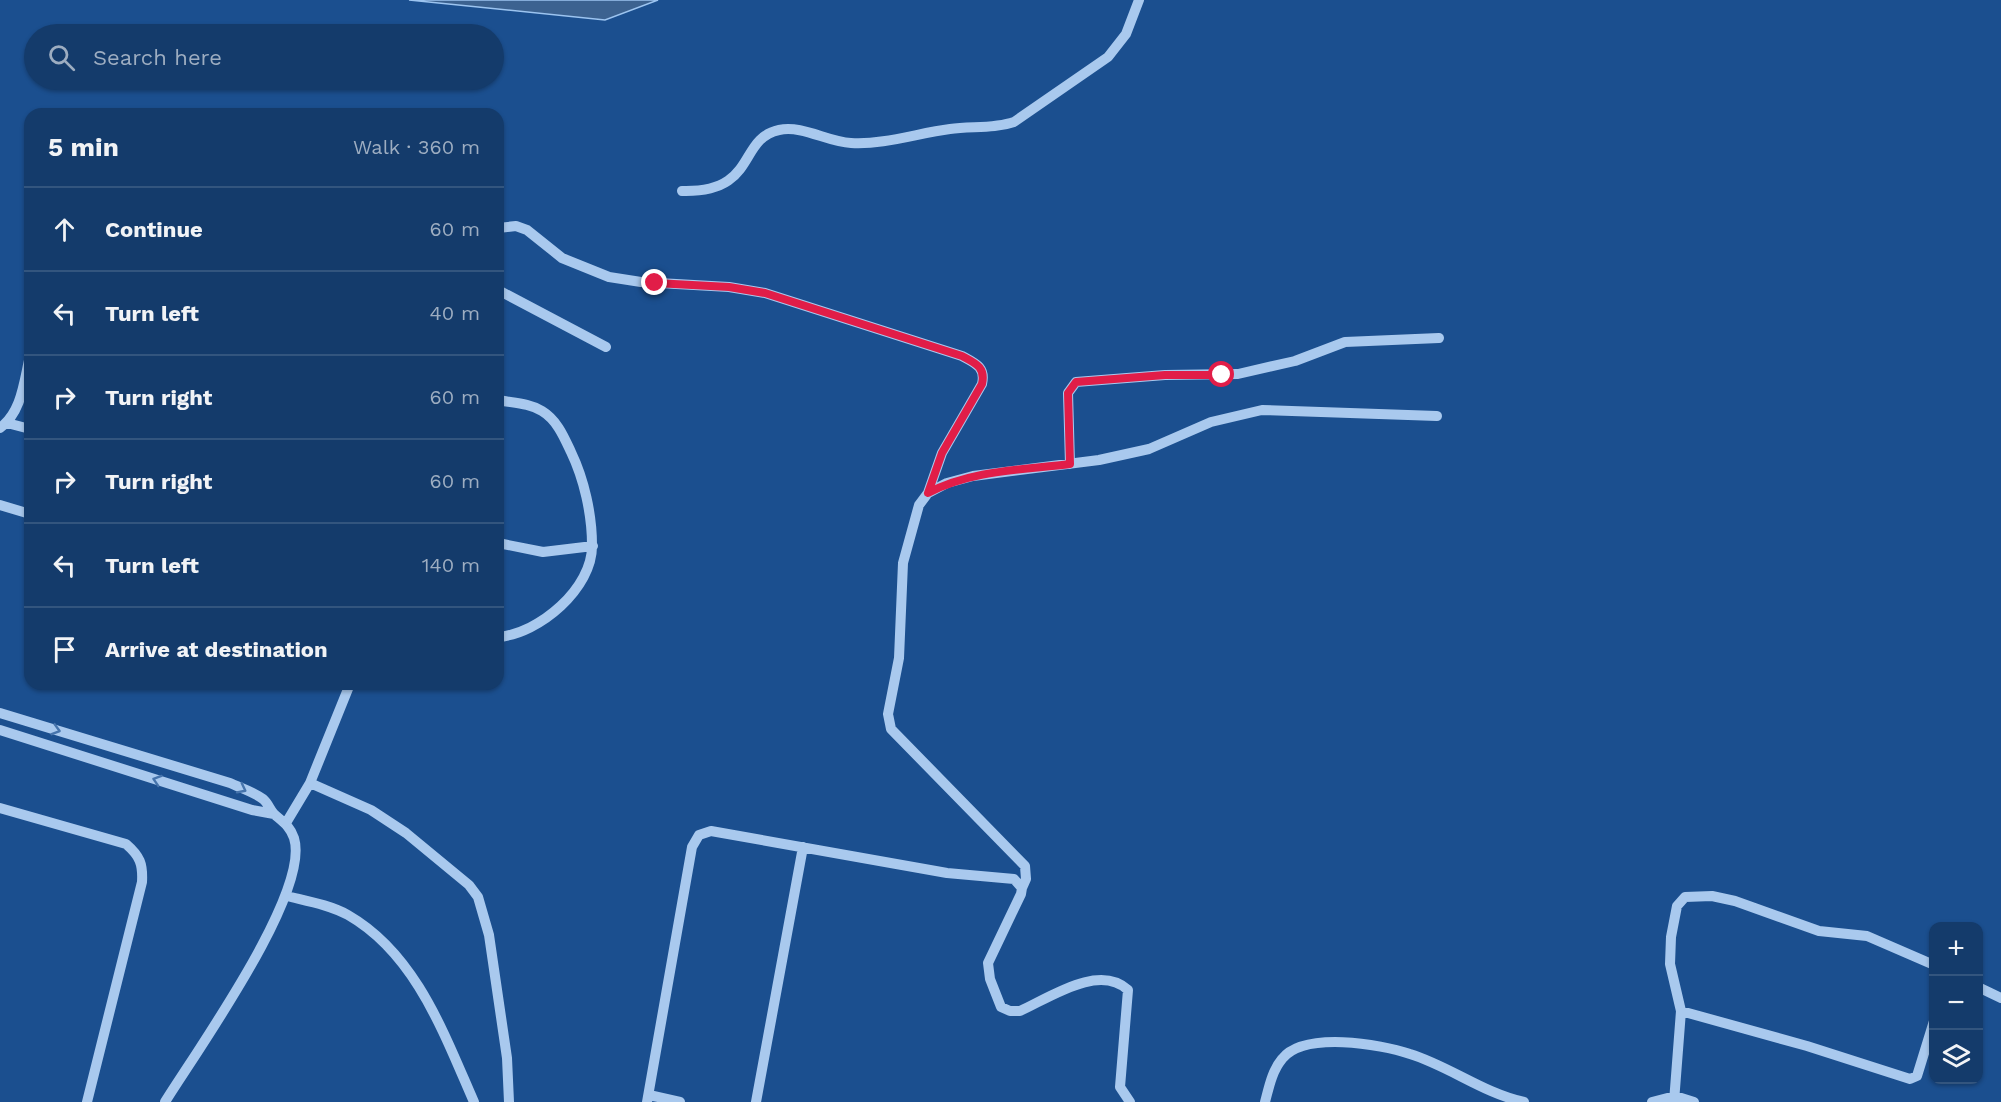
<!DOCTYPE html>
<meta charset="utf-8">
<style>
body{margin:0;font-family:"Work Sans",sans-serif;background:#214673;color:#f1f3f6}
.controls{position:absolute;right:18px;bottom:18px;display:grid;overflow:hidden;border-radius:12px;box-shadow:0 2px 4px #0004}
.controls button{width:54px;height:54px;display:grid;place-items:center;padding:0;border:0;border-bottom:2px solid #33557e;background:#143b6b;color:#f1f3f6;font:30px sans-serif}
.stop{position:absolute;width:18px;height:18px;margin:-14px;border:4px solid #e11d48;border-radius:50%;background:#fff}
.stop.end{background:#e11d48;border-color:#fff;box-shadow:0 2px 6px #0008}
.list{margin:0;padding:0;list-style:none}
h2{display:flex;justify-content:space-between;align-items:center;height:78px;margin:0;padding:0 24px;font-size:26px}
h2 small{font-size:20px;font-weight:400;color:#9dadc1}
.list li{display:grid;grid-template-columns:39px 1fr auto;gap:18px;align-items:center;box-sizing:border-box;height:84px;padding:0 24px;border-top:2px solid #33557e}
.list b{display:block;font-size:22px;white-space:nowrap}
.list em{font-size:20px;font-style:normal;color:#9dadc1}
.icon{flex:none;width:33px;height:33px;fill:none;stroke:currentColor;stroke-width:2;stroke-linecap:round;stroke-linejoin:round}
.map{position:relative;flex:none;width:2001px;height:1102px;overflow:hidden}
.search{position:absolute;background:#143b6b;box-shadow:0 2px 4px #0004;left:24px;top:24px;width:480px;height:66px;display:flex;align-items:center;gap:15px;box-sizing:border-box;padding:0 21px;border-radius:33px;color:#9dadc1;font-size:22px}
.panel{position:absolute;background:#143b6b;box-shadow:0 2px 4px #0004;left:24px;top:108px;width:480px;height:582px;border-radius:18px}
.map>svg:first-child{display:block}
.water{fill:#3c6290;stroke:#9cc4f0;stroke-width:1.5}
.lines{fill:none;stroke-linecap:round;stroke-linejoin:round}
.minor{stroke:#a9c9ee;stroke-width:10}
.oneway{stroke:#4674ac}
.route{stroke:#e11d48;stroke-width:8}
</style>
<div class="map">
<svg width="2001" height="1102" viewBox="0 0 2001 1102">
<rect width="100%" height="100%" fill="#1b4f8f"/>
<!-- water -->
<path class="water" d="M409,0h249l-53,20z"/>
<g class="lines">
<!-- minor -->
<path class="minor" d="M682,191c76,2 55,-52 97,-61 24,-5 48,12 72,13 33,2 67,-10 99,-14 21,-3 44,0 64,-7l94,-65 18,-23 13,-34
M498,228l18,-2 11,4 35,28 47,19 32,5 88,5 36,6 197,63c13,7 24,11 20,28l-40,69 -14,40
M498,290l108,57
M498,400c15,3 31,3 44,11 15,9 22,26 29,41 13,27 21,62 21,93 1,43 -53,89 -94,92
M7,423l23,6
M0,428c22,-16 24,-47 30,-72
M1070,464l-2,-71 8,-11 89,-7 73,-1 57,-13 50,-19 94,-4
M0,505l30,9
M498,543l45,9 50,-6
M0,713l230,70c11,5 24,9 33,16 5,4 7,11 11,15 9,8 16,12 20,24 17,54 -98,214 -129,264
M0,730l252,80 22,4
M310,783l61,27 35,23 63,52 9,12 11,38 18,123 2,44
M0,808l126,36c14,12 17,20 16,38l-55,220
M286,823l24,-40 40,-99
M1022,888l4,-9 -1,-13 -134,-137 -3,-15 11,-56 4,-95 16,-58 9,-12 19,-10 26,-7 126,-16 50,-11 62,-27 51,-12 175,6
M287,896c20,5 43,9 61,19 68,39 96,119 126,187
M1978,987l23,11
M1681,1011l126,35 103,33 7,-3 17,-55
M649,1095l31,7
M647,1102l45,-255 7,-12 12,-4 236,42 67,6 8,9 -1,6 -33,69 2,16 11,28 9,4h10c29,-13 79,-48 108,-21l-8,97 10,15
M756,1102l47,-255
M1265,1102c4,-15 7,-31 17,-43 22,-28 98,-15 128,-5 39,12 73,39 114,48
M1652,1102l23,-6 19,6
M1674,1102l7,-91 -11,-47 1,-27 6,-31 8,-9 27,-1 23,5 84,30 48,5 67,29"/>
</g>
<!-- one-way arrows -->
<defs><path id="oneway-chevron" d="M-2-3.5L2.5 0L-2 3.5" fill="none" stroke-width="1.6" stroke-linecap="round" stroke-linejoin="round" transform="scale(1.5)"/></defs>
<g class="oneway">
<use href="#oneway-chevron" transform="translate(56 730) rotate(16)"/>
<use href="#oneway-chevron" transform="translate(157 780) rotate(-162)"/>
<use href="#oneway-chevron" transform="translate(242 789) rotate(27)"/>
</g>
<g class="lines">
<!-- route -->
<path class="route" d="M655,283l74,4 36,6 197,63c13,7 24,11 20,28l-40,69 -14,40c44,-23 94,-23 142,-29l-2,-71 8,-11 89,-7h57"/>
</g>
</svg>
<div class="controls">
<button>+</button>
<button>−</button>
<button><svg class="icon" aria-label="layers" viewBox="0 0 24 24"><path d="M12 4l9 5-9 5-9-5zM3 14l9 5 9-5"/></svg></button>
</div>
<div class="stop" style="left:1222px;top:375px"></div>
<div class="stop end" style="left:655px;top:283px"></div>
<div class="search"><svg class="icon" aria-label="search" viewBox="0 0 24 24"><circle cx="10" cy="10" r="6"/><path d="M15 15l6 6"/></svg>Search here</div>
<section class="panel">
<h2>5 min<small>Walk · 360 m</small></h2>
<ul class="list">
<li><svg class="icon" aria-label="ahead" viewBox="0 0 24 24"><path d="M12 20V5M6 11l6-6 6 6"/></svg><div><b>Continue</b></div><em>60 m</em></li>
<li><svg class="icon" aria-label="left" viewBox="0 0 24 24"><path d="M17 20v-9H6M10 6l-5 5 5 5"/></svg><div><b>Turn left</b></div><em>40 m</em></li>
<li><svg class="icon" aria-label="right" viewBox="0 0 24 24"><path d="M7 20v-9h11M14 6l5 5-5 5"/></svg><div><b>Turn right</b></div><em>60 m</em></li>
<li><svg class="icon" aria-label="right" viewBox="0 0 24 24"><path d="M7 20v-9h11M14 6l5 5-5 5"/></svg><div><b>Turn right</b></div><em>60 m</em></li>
<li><svg class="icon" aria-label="left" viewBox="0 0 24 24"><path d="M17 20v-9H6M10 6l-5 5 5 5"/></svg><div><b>Turn left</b></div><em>140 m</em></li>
<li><svg class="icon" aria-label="arrive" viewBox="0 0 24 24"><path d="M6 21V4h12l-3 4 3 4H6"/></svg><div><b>Arrive at destination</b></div></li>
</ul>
</section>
</div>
